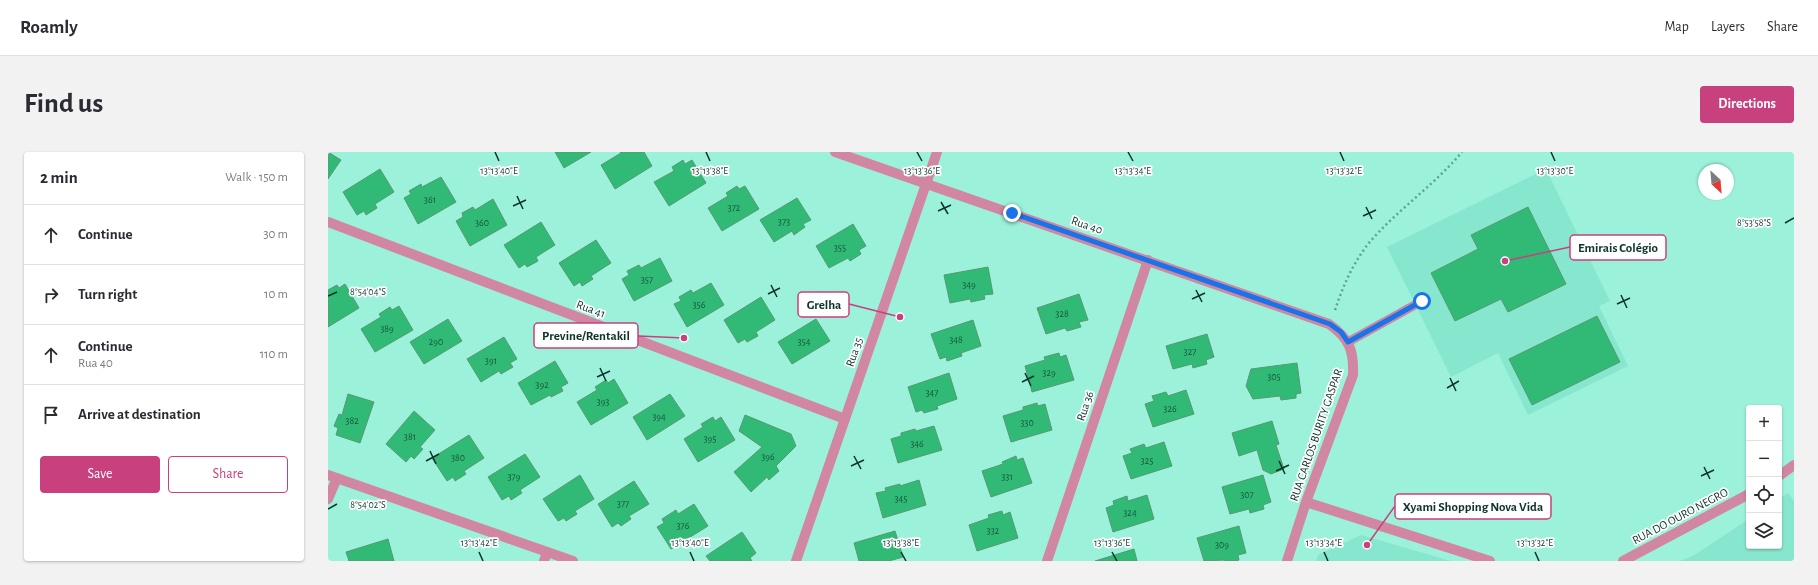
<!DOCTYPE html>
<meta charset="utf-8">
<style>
body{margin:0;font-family:"Alegreya Sans",sans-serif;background:#f2f2f3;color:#2b2b33}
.controls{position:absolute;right:12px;bottom:12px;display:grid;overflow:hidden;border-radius:4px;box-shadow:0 1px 3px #0004}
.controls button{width:36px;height:36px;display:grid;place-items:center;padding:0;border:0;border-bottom:1px solid #e1e1e2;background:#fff;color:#2b2b33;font:20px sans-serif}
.compass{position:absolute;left:1370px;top:12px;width:36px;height:36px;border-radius:50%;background:#fff;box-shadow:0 1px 3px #0004;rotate:154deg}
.stop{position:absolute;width:12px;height:12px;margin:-9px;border:3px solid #1a73e8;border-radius:50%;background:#fff}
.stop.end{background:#1a73e8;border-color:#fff;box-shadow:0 1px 4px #0008}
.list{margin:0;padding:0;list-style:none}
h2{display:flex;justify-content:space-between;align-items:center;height:52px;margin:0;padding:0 16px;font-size:17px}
h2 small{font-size:13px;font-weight:400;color:#7c7c81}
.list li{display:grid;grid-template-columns:26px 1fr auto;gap:12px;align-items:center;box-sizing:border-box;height:60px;padding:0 16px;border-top:1px solid #e1e1e2}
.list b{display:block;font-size:15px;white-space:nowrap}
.list p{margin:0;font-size:13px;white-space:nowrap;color:#7c7c81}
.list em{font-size:13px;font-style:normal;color:#7c7c81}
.actions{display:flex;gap:8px;padding:12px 16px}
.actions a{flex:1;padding:9px 0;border:1px solid #c8407d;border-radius:4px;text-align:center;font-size:14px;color:#c8407d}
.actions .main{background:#c8407d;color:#fff}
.icon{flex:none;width:22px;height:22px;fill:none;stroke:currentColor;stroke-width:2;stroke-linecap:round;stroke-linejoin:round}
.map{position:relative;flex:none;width:1466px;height:409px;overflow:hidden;border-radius:4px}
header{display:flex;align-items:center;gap:24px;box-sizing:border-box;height:56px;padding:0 20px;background:#fff;border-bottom:1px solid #e1e1e2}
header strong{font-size:19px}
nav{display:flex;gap:22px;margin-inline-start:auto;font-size:14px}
.intro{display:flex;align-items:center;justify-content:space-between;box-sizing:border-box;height:96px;padding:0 24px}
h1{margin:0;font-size:28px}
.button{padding:10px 18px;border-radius:4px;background:#c8407d;color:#fff;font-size:14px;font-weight:700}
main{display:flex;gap:24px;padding:0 24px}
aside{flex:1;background:#fff;border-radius:4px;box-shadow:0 1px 3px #0004}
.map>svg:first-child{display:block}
.built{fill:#86e6ce}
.building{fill:#30ba76;stroke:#599872}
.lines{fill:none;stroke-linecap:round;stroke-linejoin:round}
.path{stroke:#61a191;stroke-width:2.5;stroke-dasharray:2 3;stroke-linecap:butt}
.service{stroke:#d187a2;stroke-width:9}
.minor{stroke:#d187a2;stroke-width:10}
.tertiary{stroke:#d187a2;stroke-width:10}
.route{stroke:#1a73e8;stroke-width:5}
.ticks{fill:none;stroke:#0f332b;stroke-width:1.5}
.labels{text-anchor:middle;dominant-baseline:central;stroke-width:3.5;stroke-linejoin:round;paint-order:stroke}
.number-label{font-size:10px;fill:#17553e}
.street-label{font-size:12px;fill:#0f332b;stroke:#fefefe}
.ticks-label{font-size:10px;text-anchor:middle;fill:#0f332b;stroke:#fefefe;stroke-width:3.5;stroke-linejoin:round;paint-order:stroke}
.leader{fill:none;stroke:#c8407d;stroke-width:1.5}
.callout-dot{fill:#c8407d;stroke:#fefefe;stroke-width:1.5}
.callout{fill:#fefefe;stroke:#c8407d;stroke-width:1.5}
.callout-label{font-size:13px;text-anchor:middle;font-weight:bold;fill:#0f332b}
</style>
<header>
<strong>Roamly</strong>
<nav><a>Map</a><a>Layers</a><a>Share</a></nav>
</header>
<div class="intro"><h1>Find us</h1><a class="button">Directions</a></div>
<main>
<aside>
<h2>2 min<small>Walk · 150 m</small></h2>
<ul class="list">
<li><svg class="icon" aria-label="ahead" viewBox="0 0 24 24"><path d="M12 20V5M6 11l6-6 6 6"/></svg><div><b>Continue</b></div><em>30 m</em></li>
<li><svg class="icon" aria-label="right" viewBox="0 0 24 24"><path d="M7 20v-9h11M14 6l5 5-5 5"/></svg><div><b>Turn right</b></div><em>10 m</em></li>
<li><svg class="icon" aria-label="ahead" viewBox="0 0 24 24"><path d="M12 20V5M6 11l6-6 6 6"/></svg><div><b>Continue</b><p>Rua 40</p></div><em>110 m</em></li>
<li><svg class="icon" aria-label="arrive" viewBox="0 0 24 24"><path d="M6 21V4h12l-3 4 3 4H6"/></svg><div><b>Arrive at destination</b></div></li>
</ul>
<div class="actions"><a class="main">Save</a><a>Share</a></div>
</aside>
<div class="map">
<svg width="1466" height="409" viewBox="0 0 1466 409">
<rect width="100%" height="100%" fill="#9cf1db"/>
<!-- built -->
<path class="built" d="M1218,17l64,132 -11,5 29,60 -100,49 -30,-62 -47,24 -64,-130z
M1460,341l6,8v60h-114l13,-5 56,-37v27h30v-47z
M1033,383l90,26h-135l2,-6z"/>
<!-- building -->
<path class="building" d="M0,0l13,8 -13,19z
M227,0h36l-27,16z
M292,0h24l8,14 -37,23 -14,-24 20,-12z
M355,8l2,4 7,-4 14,23 -37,23 -15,-24 20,-11 -2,-4z
M52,17l14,23 -19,12 2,4 -11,7 -2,-4 -7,4 -14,-23z
M113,25l15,25 -38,22 -14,-26 7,-4 -2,-3 12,-7 1,3z
M409,34l2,3 6,-3 14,23 -37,22 -14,-23 20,-12 -2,-3z
M469,46l14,22 -8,4 2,3 -11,8 -2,-4 -18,11 -14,-22z
M165,47l14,26 -37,21 -14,-25 7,-4 -1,-4 11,-6 2,3z
M1200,55l38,77 -58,28 -7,-13 -46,22 -24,-48 47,-24 -7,-14z
M213,70l14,23 -19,12 2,4 -11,6 -2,-3 -6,4 -15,-23z
M525,72l13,22 -7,4 2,4 -11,7 -2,-3 -19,10 -13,-22z
M268,88l15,23 -20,13 2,3 -11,7 -2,-4 -6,4 -15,-23z
M332,106l12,23 -38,20 -12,-22 7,-4 -2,-4 12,-6 2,3z
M660,115l5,27 -9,1 1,4 -14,3 -1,-3 -20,4 -6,-28z
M383,131l13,22 -37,22 -13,-23 7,-3 -2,-4 12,-7 2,3z
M17,132l14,24 -31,19v-37l9,-5 2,3z
M751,142l9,26 -9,2 2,5 -14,4 -2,-3 -19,6 -9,-26z
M433,145l14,23 -19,12 2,4 -11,6 -2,-3 -7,4 -14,-23z
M71,154l14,24 -38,22 -14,-23 20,-12 -2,-3 11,-7 2,3z
M1269,164l23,46 -88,43 -23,-46z
M120,167l14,22 -38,23 -14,-22z
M488,167l14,22 -38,23 -14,-22z
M645,168l8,26 -20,7 1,3 -15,5 -1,-4 -6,2 -9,-25z
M879,182l7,23 -8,3 1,4 -14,4 -1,-4 -19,5 -7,-23z
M176,185l13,22 -7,4 3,4 -12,7 -2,-3 -18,11 -14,-23z
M731,201l1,4 6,-2 8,25 -42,12 -7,-26 20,-6 -1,-3z
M227,209l13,22 -7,4 2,4 -12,6 -1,-2 -19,10 -13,-22z
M969,211l4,30 -5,1v4l-15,2 -1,-4 -27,3 -7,-13 5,-17z
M621,221l8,26 -20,7 1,3 -14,4 -2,-3 -6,2 -8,-25z
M286,227l14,24 -37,22 -14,-23 20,-12 -2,-3 11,-7 2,3z
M858,238l8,24 -41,13 -8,-23 9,-3 -2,-5 14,-4 2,4z
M20,242l26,8 -14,41 -24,-8 2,-7 -4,-2 5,-12 3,1z
M342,242l15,22 -38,24 -14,-23z
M709,251l1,3 7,-2 7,26 -41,12 -8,-26 20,-6v-3z
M86,259l21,19 -15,17 3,2 -9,10 -3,-3 -5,6 -20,-18z
M417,263l46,19 5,12 -20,20 3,5 -10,9 -2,-3 -16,15 -17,-20 28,-25 -23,-16z
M385,265l2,4 6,-4 14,23 -37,22 -14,-23 19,-12 -2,-3z
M944,269l7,23 -3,1 8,24 -13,5 -8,-4 -6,-20 -18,6 -7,-23z
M606,274l8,24 -44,13 -7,-24 10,-3v-3l14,-4 1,2z
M141,283l15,23 -20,13 2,3 -11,7 -2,-4 -6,4 -15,-23z
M836,290l8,24 -41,13 -8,-23 9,-3 -2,-4 14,-5 2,4z
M197,302l15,23 -20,13 2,3 -11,7 -2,-4 -7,4 -14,-23z
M688,304l1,4 6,-2 9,25 -41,14 -9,-26 21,-7 -1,-2z
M252,323l14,24 -19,12 2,3 -11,7 -2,-3 -6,3 -15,-22z
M935,323l8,27 -8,3 1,4 -14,4 -1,-4 -19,5 -8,-27z
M591,328l7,25 -43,13 -7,-25 10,-2 -1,-3 15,-4v2z
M306,329l15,23 -20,12 2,3 -10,7 -3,-3 -6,4 -14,-23z
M819,343l7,24 -41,13 -7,-24 8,-3 -1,-4 14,-5 1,5z
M366,352l14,22 -37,23 -14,-22 7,-4 -2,-4 14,-9 2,4z
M674,359l1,4 7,-3 8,26 -41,13 -8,-26 20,-7 -1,-3z
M911,374l7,27 -8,2 1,5 -4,1h-11v-1l-20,1 -7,-23z
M567,379l8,26 -14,4h-30l-5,-18z
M414,380l14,21 -6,5 2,3h-42l-4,-5z
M60,387l6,22h-45l-3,-9z
M806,397l3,12h-42z"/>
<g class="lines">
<!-- path -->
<path class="path" d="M1007,158c9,-27 21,-54 41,-75 27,-29 60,-52 86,-83"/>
<!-- service -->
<path class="service" d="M1020,190l74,-41"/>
<!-- minor -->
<path class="minor" d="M507,0l494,172c21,15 25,27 24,51l-47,127 -19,59
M0,70l517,197
M1451,324l15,-11
M0,347l9,-21
M978,350l184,59
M216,409l3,-9
M719,409l101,-301
M1295,409l126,-67"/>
<!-- tertiary -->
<path class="tertiary" d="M0,323l245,86
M468,409l141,-409"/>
</g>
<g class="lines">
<!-- route -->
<path class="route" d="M684,61l318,111 11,8 7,10 74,-41"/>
</g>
<!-- ticks -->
<path class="ticks" d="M167,0l4,9M378,0l4,9M589,0l5,9M800,0l5,9M1012,0l4,9M1223,0l4,9M189,44l6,13M613,50l7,12M185,54l13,-6M1038,55l6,12M610,59l13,-6M1035,64l13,-6M1457,71l9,-5M443,133l6,12M868,138l6,12M440,142l12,-6M1293,143l6,13M0,144l9,-4M864,147l13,-6M1289,152l13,-6M272,216l6,13M697,221l6,13M269,225l13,-6M1122,226l6,13M694,230l12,-6M1119,236l12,-7M102,299l6,13M526,304l7,13M98,309l13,-7M951,309l6,13M523,314l13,-6M1376,315l6,12M948,319l13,-6M1373,324l13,-6M0,357l9,-5M151,400l4,9M362,400l4,9M573,400l5,9M784,400l5,9M996,400l4,9M1207,400l4,9"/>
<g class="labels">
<!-- number labels -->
<g class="number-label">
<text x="102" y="48">361</text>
<text x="406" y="56">372</text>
<text x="456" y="70">373</text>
<text x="154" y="71">360</text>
<text x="512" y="96">355</text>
<text x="319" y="128">357</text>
<text x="641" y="133">349</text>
<text x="371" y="153">356</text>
<text x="734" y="162">328</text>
<text x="59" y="177">389</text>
<text x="628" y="188">348</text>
<text x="108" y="190">290</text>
<text x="476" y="190">354</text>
<text x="862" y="200">327</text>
<text x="163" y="209">391</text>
<text x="721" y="221">329</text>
<text x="946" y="225">305</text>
<text x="214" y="233">392</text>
<text x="604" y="241">347</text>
<text x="275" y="250">393</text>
<text x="842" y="257">326</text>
<text x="331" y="265">394</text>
<text x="24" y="269">382</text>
<text x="699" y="271">330</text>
<text x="82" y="285">381</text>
<text x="382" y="287">395</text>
<text x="589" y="292">346</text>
<text x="440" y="305">396</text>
<text x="130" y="306">380</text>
<text x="819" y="309">325</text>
<text x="186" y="325">379</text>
<text x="679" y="325">331</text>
<text x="919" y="343">307</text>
<text x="573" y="347">345</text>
<text x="295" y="352">377</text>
<text x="802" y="361">324</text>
<text x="355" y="374">376</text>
<text x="665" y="379">332</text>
<text x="894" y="393">309</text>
</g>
<!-- street labels -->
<g class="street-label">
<text transform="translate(759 73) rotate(19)">Rua 40</text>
<text transform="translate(263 157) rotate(21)">Rua 41</text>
<text transform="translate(526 200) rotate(-71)">Rua 35</text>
<text transform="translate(757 254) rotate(-71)">Rua 36</text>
<text transform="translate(988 283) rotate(-71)">RUA CARLOS BURITY GASPAR</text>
<text transform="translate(1352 364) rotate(-28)">RUA DO OURO NEGRO</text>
</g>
</g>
<g class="ticks-label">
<text x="171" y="22">13°13'40"E</text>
<text x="382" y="22">13°13'38"E</text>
<text x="594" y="22">13°13'36"E</text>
<text x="1016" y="22">13°13'32"E</text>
<text x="1227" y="22">13°13'30"E</text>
<text x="805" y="22">13°13'34"E</text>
<text x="1426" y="74">8°53'58"S</text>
<text x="40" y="143">8°54'04"S</text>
<text x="40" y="356">8°54'02"S</text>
<text x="151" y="394">13°13'42"E</text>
<text x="362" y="394">13°13'40"E</text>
<text x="573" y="394">13°13'38"E</text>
<text x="784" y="394">13°13'36"E</text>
<text x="996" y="394">13°13'34"E</text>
<text x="1207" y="394">13°13'32"E</text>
</g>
<!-- callouts -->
<path class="leader" d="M1177 109L1242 95M572 165L521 152M356 186L310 184M1039 393L1067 354"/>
<g class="callout-dot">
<circle cx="1177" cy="109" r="4"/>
<circle cx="572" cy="165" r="4"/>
<circle cx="356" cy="186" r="4"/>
<circle cx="1039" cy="393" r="4"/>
</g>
<g class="callout">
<rect x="1242" y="83" width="96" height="25" rx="4"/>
<rect x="470" y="140" width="51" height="25" rx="4"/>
<rect x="206" y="171" width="104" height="25" rx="4"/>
<rect x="1067" y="342" width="156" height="25" rx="4"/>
</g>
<g class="callout-label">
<text x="1290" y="100">Emirais Colégio</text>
<text x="496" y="157">Grelha</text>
<text x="258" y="188">Previne/Rentakil</text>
<text x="1145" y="359">Xyami Shopping Nova Vida</text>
</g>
</svg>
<div class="controls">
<button>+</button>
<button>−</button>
<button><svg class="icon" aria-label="locate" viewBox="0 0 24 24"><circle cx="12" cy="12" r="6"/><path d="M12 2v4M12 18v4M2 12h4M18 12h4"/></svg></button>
<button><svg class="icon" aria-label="layers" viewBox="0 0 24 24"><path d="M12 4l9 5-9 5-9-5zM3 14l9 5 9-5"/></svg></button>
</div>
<svg class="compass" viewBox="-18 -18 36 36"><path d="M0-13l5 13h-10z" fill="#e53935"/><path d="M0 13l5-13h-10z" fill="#7c7c81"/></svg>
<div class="stop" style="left:1094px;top:149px"></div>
<div class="stop end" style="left:684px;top:61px"></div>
</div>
</main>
